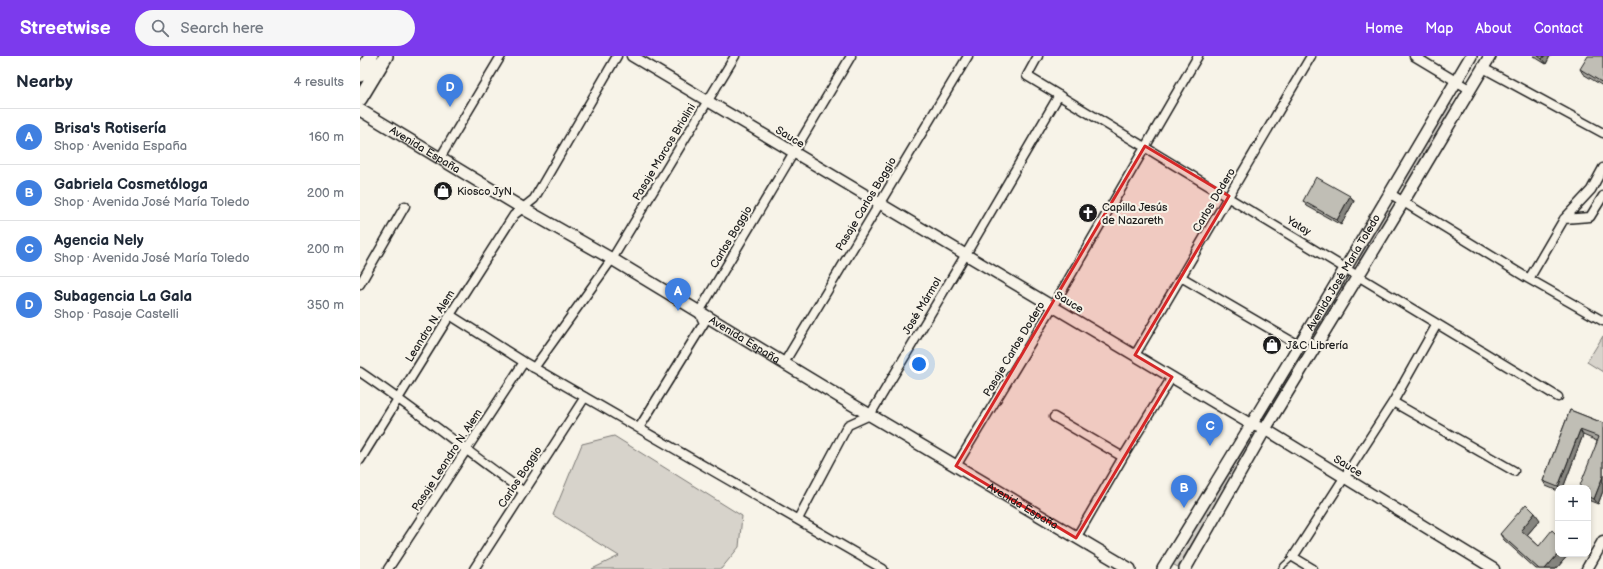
<!DOCTYPE html>
<meta charset="utf-8">
<style>
body{margin:0;font-family:"Balsamiq Sans",sans-serif;background:#f6f6f7;color:#1f2937}
.controls{position:absolute;right:12px;bottom:12px;display:grid;overflow:hidden;border-radius:8px;box-shadow:0 2px 6px #0003}
.controls button{width:36px;height:36px;display:grid;place-items:center;padding:0;border:0;border-bottom:1px solid #e0e1e3;background:#fff;color:#1f2937;font:20px sans-serif}
.you{position:absolute;left:559px;top:308px;width:14px;height:14px;margin:-10px;border:3px solid #fff;border-radius:50%;background:#1a73e8;box-shadow:0 0 0 6px #1a73e833}
.badge{display:grid;place-items:center;width:26px;height:26px;border-radius:50%;background:#7c3aed;color:#fff;font-size:13px;font-weight:700}
.pin{position:absolute;translate:-50% -33px;filter:drop-shadow(0 1px 2px #0008)}
.pin::after{content:'';position:absolute;top:21px;width:14px;height:12px;background:inherit;clip-path:polygon(0 0,100% 0,50% 100%)}
.list{margin:0;padding:0;list-style:none}
h2{display:flex;justify-content:space-between;align-items:center;height:52px;margin:0;padding:0 16px;font-size:17px}
h2 small{font-size:13px;font-weight:400;color:#747a83}
.list li{display:grid;grid-template-columns:26px 1fr auto;gap:12px;align-items:center;box-sizing:border-box;height:56px;padding:0 16px;border-top:1px solid #e0e1e3}
.list b{display:block;font-size:15px;white-space:nowrap}
.list p{margin:0;font-size:13px;white-space:nowrap;color:#747a83}
.list em{font-size:13px;font-style:normal;color:#747a83}
.icon{flex:none;width:22px;height:22px;fill:none;stroke:currentColor;stroke-width:2;stroke-linecap:round;stroke-linejoin:round}
.map{position:relative;flex:none;width:1243px;height:513px;overflow:hidden}
header{display:flex;align-items:center;gap:24px;box-sizing:border-box;height:56px;padding:0 20px;background:#7c3aed;color:#fff}
header strong{font-size:19px}
nav{display:flex;gap:22px;margin-inline-start:auto;font-size:14px}
.search{width:280px;height:36px;background:#f6f6f7;display:flex;align-items:center;gap:10px;box-sizing:border-box;padding:0 14px;border-radius:22px;color:#747a83;font-size:15px}
main{display:flex}
aside{flex:1;background:#fff}
.map>svg:first-child{display:block}
.green{fill:#d7d3cb;stroke:#7a7874}
.lines{fill:none;stroke-linecap:round;stroke-linejoin:round}
.service-casing{stroke:#1c1c1c;stroke-width:7}
.minor-casing{stroke:#1c1c1c;stroke-width:11}
.tertiary-casing{stroke:#1c1c1c;stroke-width:13}
.secondary-casing{stroke:#1c1c1c;stroke-width:14}
.primary-casing{stroke:#1c1c1c;stroke-width:16}
.service{stroke:#f7f3e8;stroke-width:4}
.minor{stroke:#f7f3e8;stroke-width:8}
.tertiary{stroke:#f7f3e8;stroke-width:10}
.secondary{stroke:#f7f3e8;stroke-width:11}
.primary{stroke:#f7f3e8;stroke-width:13}
.wall{fill:#a5a39c;stroke:#1c1c1c}
.shaded-wall{fill:#86857f;stroke:#1c1c1c}
.building{fill:#c0beb5;stroke:#1c1c1c}
.marked{fill:#d62828;fill-opacity:0.2;stroke:#d62828;stroke-width:3;stroke-linejoin:round}
.labels{text-anchor:middle;dominant-baseline:central;stroke-width:4;stroke-linejoin:round;paint-order:stroke}
.street-label{font-size:11px;fill:#1c1c1c;stroke:#f7f3e8}
.poi-label{font-size:11px;fill:#1c1c1c;stroke:#f7f3e8;text-anchor:start}
</style>
<header>
<strong>Streetwise</strong>
<div class="search"><svg class="icon" aria-label="search" viewBox="0 0 24 24"><circle cx="10" cy="10" r="6"/><path d="M15 15l6 6"/></svg>Search here</div>
<nav><a>Home</a><a>Map</a><a>About</a><a>Contact</a></nav>
</header>
<main>
<aside>
<h2>Nearby<small>4 results</small></h2>
<ul class="list">
<li><span class="badge" style="background:#3f7fe0">A</span><div><b>Brisa's Rotisería</b><p>Shop · Avenida España</p></div><em>160 m</em></li>
<li><span class="badge" style="background:#3f7fe0">B</span><div><b>Gabriela Cosmetóloga</b><p>Shop · Avenida José María Toledo</p></div><em>200 m</em></li>
<li><span class="badge" style="background:#3f7fe0">C</span><div><b>Agencia Nely</b><p>Shop · Avenida José María Toledo</p></div><em>200 m</em></li>
<li><span class="badge" style="background:#3f7fe0">D</span><div><b>Subagencia La Gala</b><p>Shop · Pasaje Castelli</p></div><em>350 m</em></li>
</ul>
</aside>
<div class="map">
<svg width="1243" height="513" viewBox="0 0 1243 513">
<rect width="100%" height="100%" fill="#f7f3e8"/>
<filter id="ink" filterUnits="userSpaceOnUse"><feTurbulence type="fractalNoise" baseFrequency=".025" numOctaves="2"/><feDisplacementMap in="SourceGraphic" scale="8" xChannelSelector="R" yChannelSelector="G"/><feConvolveMatrix kernelMatrix="1 2 1 2 8 2 1 2 1" color-interpolation-filters="sRGB"/></filter>
<g filter="url(#ink)">
<!-- green -->
<path class="green" d="M1089,47l4,3 -48,81 -4,-3z
M1025,152l5,4 -30,48 -5,-4z
M981,227l5,2 -78,131 -4,-3z
M1243,280v36l-16,-10z
M889,379l5,3 -76,129 -6,-3z
M254,380l128,80 -3,31 -18,22h-129l27,-13 -66,-41 29,-71z"/>
<g class="lines">
<!-- service casing -->
<g class="service-casing">
<path id="service" d="M921,513l3,-4 9,-8"/>
</g>
<!-- minor casing -->
<g class="minor-casing">
<path id="minor" d="M678,0l-11,20 531,321
M1054,0l55,33
M1123,12l120,65
M80,102l61,-102
M1029,137l140,86 74,42
M1204,163l26,-2 13,-21
M821,221l117,68
M1169,223l35,-60 27,-29 12,-22
M0,228l45,-78
M90,259l74,47 359,207
M775,299l176,-299
M424,307l184,-307
M174,312l78,-109 123,-203
M0,316c56,38 109,81 164,120
M1033,346l121,69
M694,361l69,40
M279,372l65,-105 -5,-11 152,-256
M0,404l90,-145 64,-100 20,-16 83,-143
M596,410l97,-160 145,-250
M438,463l50,-94 22,-10 96,-161 93,-159
M716,482l47,-81 49,-80
M28,513l136,-207
M114,513l111,-172
M953,513l-20,-12 100,-155 44,-78"/>
</g>
<!-- tertiary casing -->
<g class="tertiary-casing">
<path id="tertiary" d="M272,0l620,369 13,4 229,140
M1227,513l16,-28"/>
</g>
<!-- secondary casing -->
<g class="secondary-casing">
<g id="secondary">
<path id="s1" d="M0,54l164,99 88,50 236,143 282,167"/>
<path id="s2" d="M803,513c105,-170 207,-341 308,-513"/>
<path d="M825,513l80,-140 138,-227 87,-146"/>
</g>
</g>
<!-- primary casing -->
<g class="primary-casing">
<path id="primary" d="M0,19l11,-19
M0,43l26,-43"/>
</g>
<!-- service -->
<use href="#service" class="service"/>
<!-- minor -->
<use href="#minor" class="minor"/>
<!-- tertiary -->
<use href="#tertiary" class="tertiary"/>
<!-- secondary -->
<use href="#secondary" class="secondary"/>
<!-- primary -->
<use href="#primary" class="primary"/>
</g>
<!-- wall -->
<path class="wall" d="M1173,0h17l-4,8z
M1243,0v30l-20,-12 -3,-5z
M990,140l4,5 -13,24 -34,-19 -4,-5z
M1210,354l33,13v68l-5,13 -10,-4v-12l9,-47 -14,-6 -20,53h-5v3l-12,-5 -3,-5z
M1180,464l-13,15 12,11 30,8 -13,15h-20l-32,-29 -4,-6z"/>
<!-- shaded-wall -->
<path class="shaded-wall" d="M1184,0h6l-4,8 -4,-5z
M990,140l4,5 -13,24 -4,-5z
M1220,374l3,5 -20,53h-4l-1,-1z
M1243,420v15l-5,13 -4,-5z
M1175,457l5,7 -14,16 -5,-6z
M1198,498h11l-13,15h-11z"/>
<!-- building -->
<path class="building" d="M1178,0h6l-2,3z
M1228,0h15v27l-23,-14z
M956,121l34,19 -13,24 -34,-19z
M1210,354l33,13v53l-9,23 -6,-2v-9h-9l20,-51 -19,-7 -22,57 -15,-6z
M1166,448l9,9 -14,17 18,16 13,-16 6,6v18l-13,15h-6l-39,-35z"/>
</g>
<!-- marked area -->
<path class="marked" d="M785,90l84,50 -94,159 37,22 -96,161 -120,-72z"/>
<!-- icons -->
<defs>
<g id="shop-disc" transform="scale(1)"><circle r="9.5" fill="#1c1c1c" stroke="#f7f3e8"/><path d="M-5-2.5h2.3a2.7 3.5 0 0 1 5.4 0H5L5.5 6h-11ZM-1.5-2.5h3a1.5 2.3 0 0 0-3 0Z" fill="#fff"/></g>
<g id="church-disc" transform="scale(1)"><circle r="9.5" fill="#1c1c1c" stroke="#f7f3e8"/><path d="M-1.2-6h2.4v3.5h3.3v2.4h-3.3V6h-2.4V-.1h-3.3v-2.4h3.3Z" fill="#fff"/></g>
</defs>
<g fill-rule="evenodd">
<use href="#shop-disc" x="83" y="135"/>
<use href="#church-disc" x="728" y="157"/>
<use href="#shop-disc" x="912" y="289"/>
</g>
<g class="labels">
<!-- street labels -->
<g class="street-label">
<text transform="translate(430 81) rotate(31)">Sauce</text>
<text stroke="none"><textPath href="#s1" startOffset="76">Avenida España</textPath></text>
<text transform="translate(304 96) rotate(-59)">Pasaje Marcos Briolini</text>
<text transform="translate(854 144) rotate(-59)">Carlos Dodero</text>
<text transform="translate(506 148) rotate(-59)">Pasaje Carlos Boggio</text>
<text transform="translate(939 170) rotate(31)">Yatay</text>
<text transform="translate(371 181) rotate(-59)">Carlos Boggio</text>
<text stroke="none"><textPath href="#s2" startOffset="347">Avenida José María Toledo</textPath></text>
<text transform="translate(709 246) rotate(31)">Sauce</text>
<text transform="translate(562 250) rotate(-59)">José Mármol</text>
<text transform="translate(70 270) rotate(-58)">Leandro N. Alem</text>
<text stroke="none"><textPath href="#s1" startOffset="448">Avenida España</textPath></text>
<text transform="translate(654 293) rotate(-59)">Pasaje Carlos Dodero</text>
<text transform="translate(87 404) rotate(-57)">Pasaje Leandro N. Alem</text>
<text transform="translate(988 410) rotate(31)">Sauce</text>
<text transform="translate(160 421) rotate(-57)">Carlos Boggio</text>
<text stroke="none"><textPath href="#s1" startOffset="772">Avenida España</textPath></text>
</g>
<!-- poi labels -->
<g class="poi-label">
<text x="97" y="135">Kiosco JyN</text>
<text x="742" y="151">Capilla Jesús<tspan x="742" dy="13">de Nazareth</tspan></text>
<text x="926" y="289">J&amp;C Librería</text>
</g>
</g>
</svg>
<div class="controls">
<button>+</button>
<button>−</button>
</div>
<div class="you"></div>
<div class="pin badge" style="left:318px;top:255px;background:#3f7fe0">A</div>
<div class="pin badge" style="left:824px;top:452px;background:#3f7fe0">B</div>
<div class="pin badge" style="left:850px;top:390px;background:#3f7fe0">C</div>
<div class="pin badge" style="left:90px;top:51px;background:#3f7fe0">D</div>
</div>
</main>
